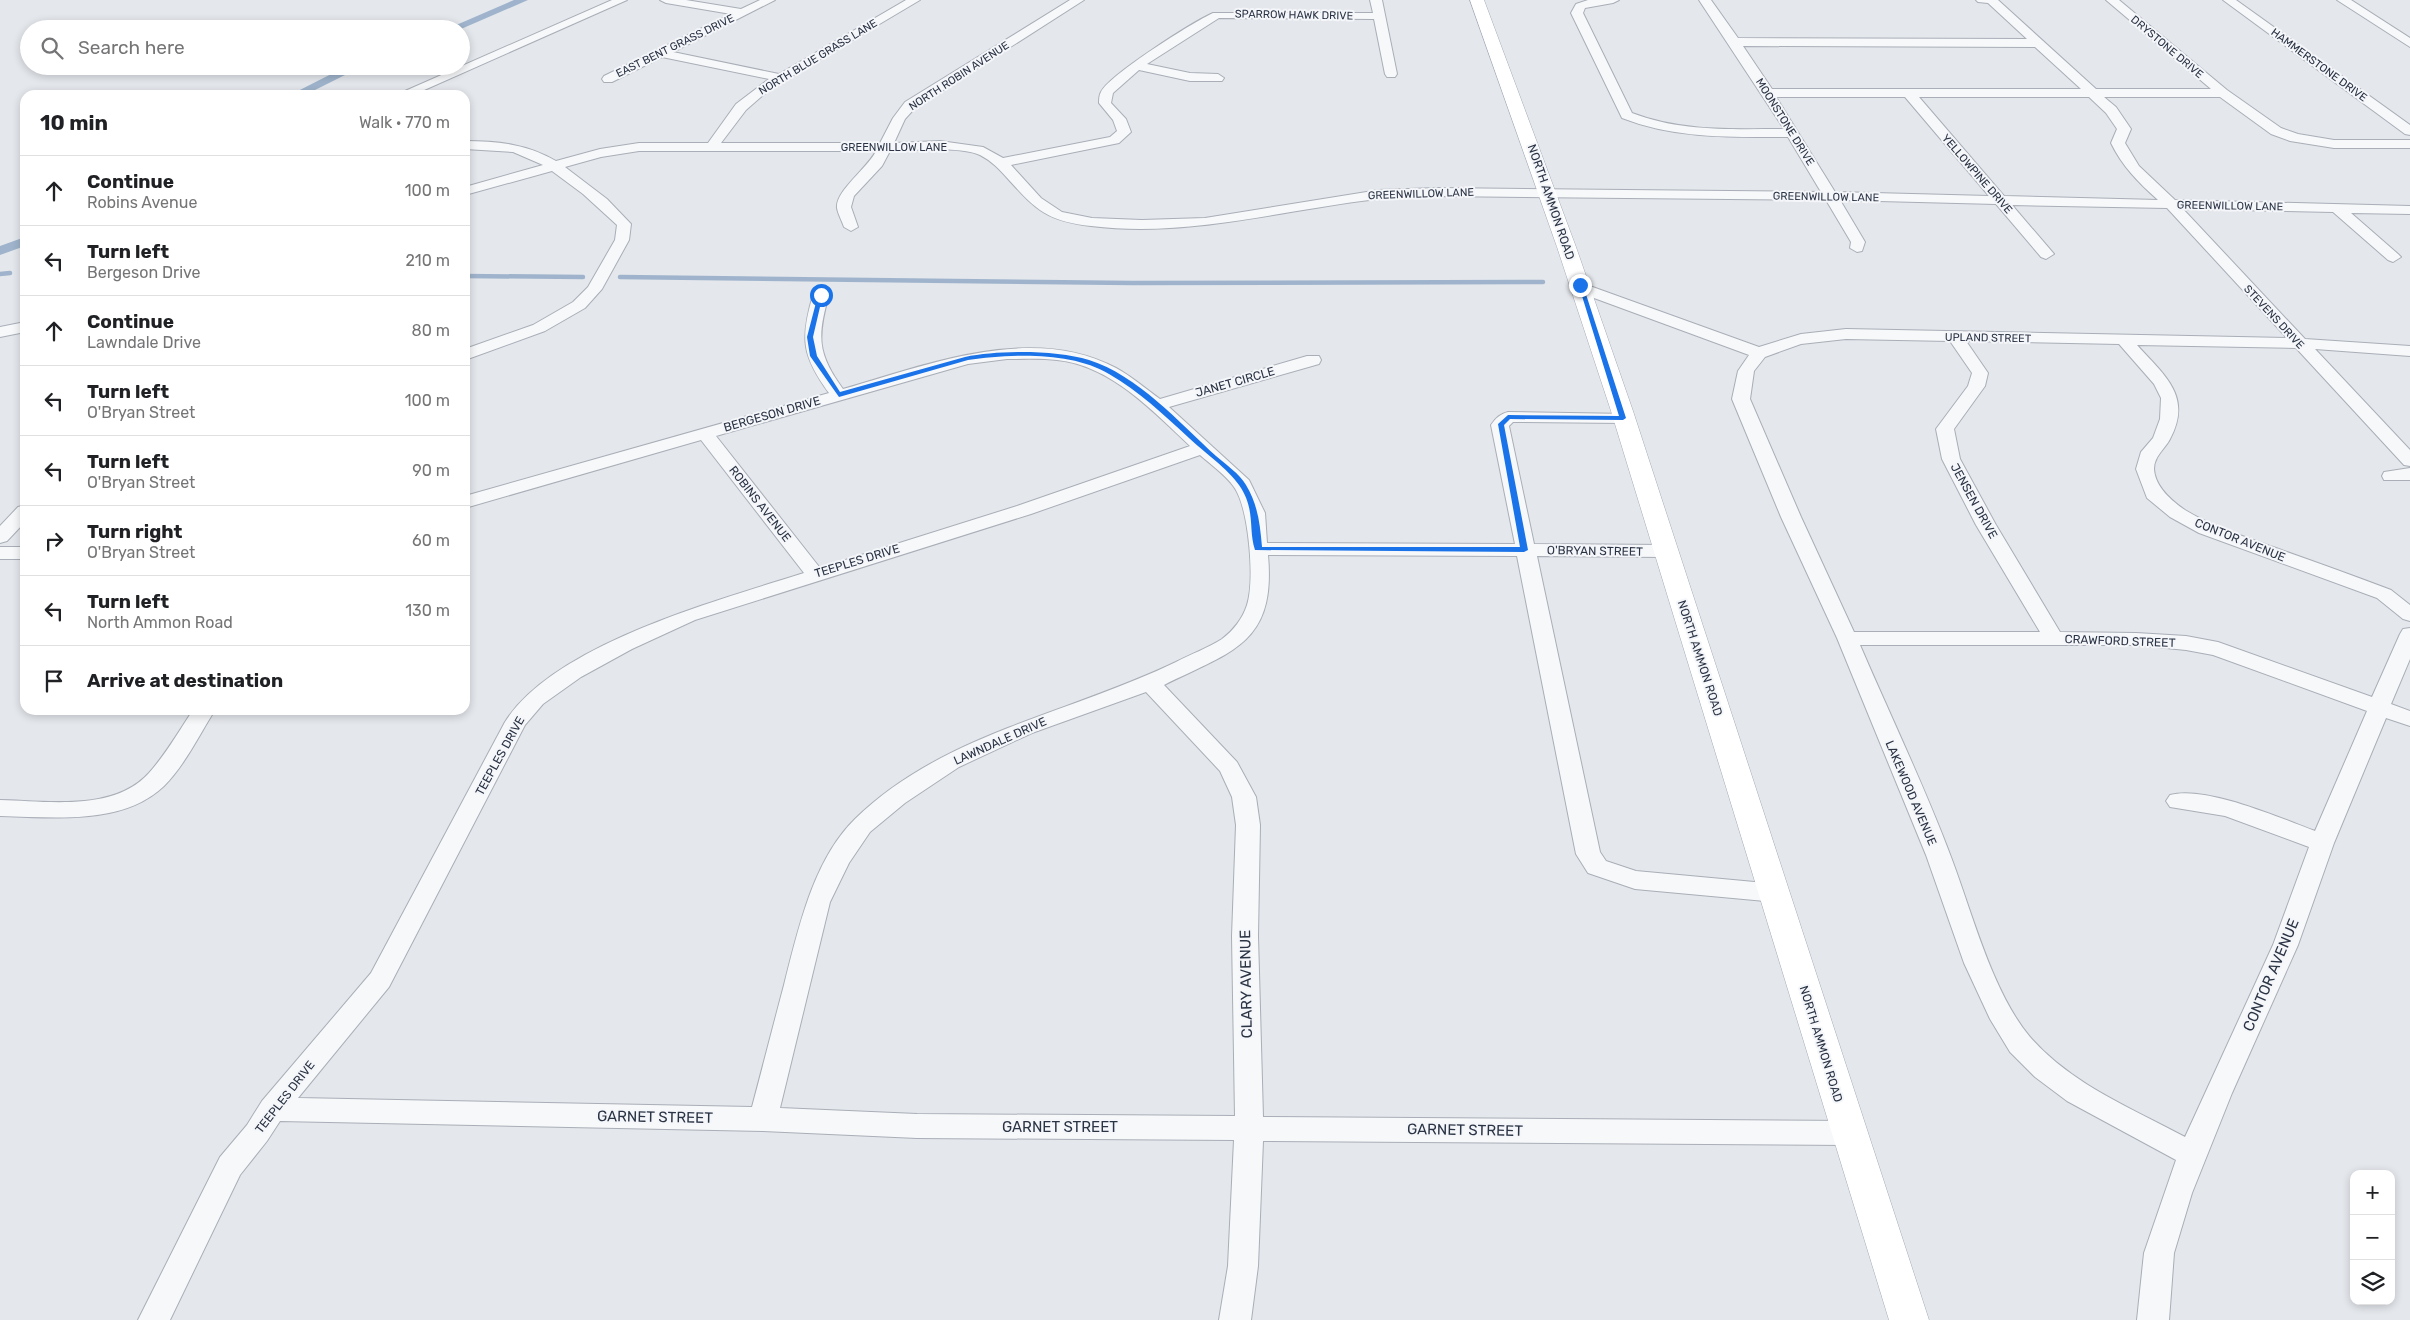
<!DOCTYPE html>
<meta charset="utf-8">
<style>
body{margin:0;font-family:Rubik,sans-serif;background:#f6f6f6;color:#202124}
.controls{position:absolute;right:15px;bottom:15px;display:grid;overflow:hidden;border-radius:10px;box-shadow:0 2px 8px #0003}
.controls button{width:45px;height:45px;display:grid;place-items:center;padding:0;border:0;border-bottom:1px solid #e0e0e0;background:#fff;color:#202124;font:25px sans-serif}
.stop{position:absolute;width:15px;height:15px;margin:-11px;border:4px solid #1a73e8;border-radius:50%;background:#fff}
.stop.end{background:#1a73e8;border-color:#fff;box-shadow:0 1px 5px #0008}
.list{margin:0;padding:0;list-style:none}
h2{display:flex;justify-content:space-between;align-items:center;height:65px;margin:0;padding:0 20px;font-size:21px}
h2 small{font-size:16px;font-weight:400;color:#757577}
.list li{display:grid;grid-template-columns:32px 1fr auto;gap:15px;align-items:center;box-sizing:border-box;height:70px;padding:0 20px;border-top:1px solid #e0e0e0}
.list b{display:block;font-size:19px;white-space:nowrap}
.list p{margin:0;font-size:16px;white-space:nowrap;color:#757577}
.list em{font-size:16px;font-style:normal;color:#757577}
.icon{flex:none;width:28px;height:28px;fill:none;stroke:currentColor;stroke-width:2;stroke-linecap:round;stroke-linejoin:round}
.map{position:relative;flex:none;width:2410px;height:1320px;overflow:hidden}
.search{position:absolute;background:#fff;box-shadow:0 2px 8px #0003;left:20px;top:20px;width:450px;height:55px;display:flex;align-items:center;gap:12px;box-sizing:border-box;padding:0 18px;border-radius:28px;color:#757577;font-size:19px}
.panel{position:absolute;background:#fff;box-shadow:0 2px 8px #0003;left:20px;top:90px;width:450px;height:625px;border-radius:15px}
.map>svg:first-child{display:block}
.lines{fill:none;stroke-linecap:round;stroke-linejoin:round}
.stream{stroke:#9fb4cc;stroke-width:4.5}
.canal{fill:#9fb4cc;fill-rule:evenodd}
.minor-casing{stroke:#a9aeb7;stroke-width:2}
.major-casing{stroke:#a3abb8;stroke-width:1}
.minor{fill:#f7f8fa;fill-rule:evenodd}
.major{fill:#fff;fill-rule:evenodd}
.route{fill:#1a73e8}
.labels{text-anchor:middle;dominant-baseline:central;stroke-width:4;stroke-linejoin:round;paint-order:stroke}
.far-street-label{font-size:11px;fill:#2b3445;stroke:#f4f6f9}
.street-label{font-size:12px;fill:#2b3445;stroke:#f4f6f9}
.near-street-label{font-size:15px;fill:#2b3445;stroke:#f4f6f9}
</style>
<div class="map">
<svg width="2410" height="1320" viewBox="0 0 2410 1320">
<rect width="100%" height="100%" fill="#e4e7ec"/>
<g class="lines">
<!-- stream -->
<path class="stream" d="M0,274l10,-1
M465,276l118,1
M620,277l513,6 410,-1"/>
<!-- canal -->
<path class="canal" d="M514,0h14l-67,29h-14z
M347,66h16l-58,29h-15z
M25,237v9l-25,9v-9z"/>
<!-- minor casing -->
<g class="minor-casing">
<path id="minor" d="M612,0h15l-214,95h-17z
M660,0h26l55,9 19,-9h15l-102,52 106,22 127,-74h14l-150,89 -24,21 -25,33h159l13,-25 12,-16 165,-102h14l-169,108 -10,11 -11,24 46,-2 43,6 20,11 107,-21 7,-6 -4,-11 -14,-17c0,-3 0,-8 2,-11 8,-17 92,-70 112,-79h160l-3,-13h12l15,74 -2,3h-8l-2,-3 -11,-55 -155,-1 -72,46 43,9 28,1 6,4 -2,3h-32l-51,-11 -26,23 -2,10 15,16 5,13 -12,11 -108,22 30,33 21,14 30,6 50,2 63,-2 174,-28 59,-2 383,4 -33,-55c-57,0 -112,2 -166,-19l-51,-105 5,-9 12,-4h31l-6,3 -28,5 -2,5 49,100c49,19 100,16 152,16l-85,-129h12l27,38 289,1 -39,-36 -10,-1 -2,-2h22l98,89h115l-105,-89h13l108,90 54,38 17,6 36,6h76v8h-76l-44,-7 -19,-7 -51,-37h-116l12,10 15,22 -6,14 14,23 36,34 235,6v8l-59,-1 47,41 3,3 -8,5 -5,-2 -55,-48 -150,-3 122,130 105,7v10l-95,-7 95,101v16l-6,-1 -108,-117 -159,-3c27,30 56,51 33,94 -5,10 -16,17 -16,30 1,18 18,32 31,41 28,17 58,26 88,37 39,14 79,28 118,43l19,15v16l-7,-2 -26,-21 -178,-65 -29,-16 -23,-19 -11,-29 5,-17 12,-14 7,-19 1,-21 -7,-14 -35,-40 -153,-3 22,32 -3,13 -31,43 6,30 36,66 64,107 76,1 50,3 32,6 154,55 28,-63 3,-5 7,-1v31l-19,45 19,7v15l-24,-8 -52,125 -36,102 -66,148 -40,100 -18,60 -5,67h-32l7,-67 32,-93 -109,-59 -32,-24 -25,-25 -20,-33 -26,-56 -38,-108 -89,-217 -56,-121 -49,-118 6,-28 11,-16 -174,-64 -2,-3 2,-3h12l172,62 42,-13 45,-5 441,9 -120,-130 -155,-3 42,49 -8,5 -5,-2 -45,-53 -156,-4 25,42 -3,9 -5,1 -7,-4 1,-6 -25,-42 -388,-4c-20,1 -41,0 -61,3 -95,11 -189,39 -286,27 -43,-5 -54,-15 -82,-46 -9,-10 -17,-19 -29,-25 -20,-9 -68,-5 -90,-4l-8,15 -28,30 -3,11 7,20 -7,4 -7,-4c-2,-6 -6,-13 -7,-19 -2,-17 31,-40 39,-57h-237l-38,6 -36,10 42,32 24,25 -2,16 -27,49 -17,19 -40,23 -80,29v-11l68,-24 40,-23 15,-15 27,-47 2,-15 -34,-31 -31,-23 -87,24v-8l78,-22 -30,-13 -48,-3v-8c33,0 62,3 91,20l44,-12 39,-6h69l28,-39 33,-25 -107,-22 -50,25h-8l-2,-3 2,-3 127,-62 -65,-11zM1743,46l292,1 46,42h-309zM1776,97h129l84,99 -154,-4zM1919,97h170l17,16 11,16 -6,14c11,23 28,40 47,57l-154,-4zM1846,339l104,2 22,32 -4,13 -32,43 6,30 34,66 64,107h-186l-53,-115 -51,-118 4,-28 11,-14 36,-13zM1860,645h276l50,5 27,5 154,56 -52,120c-35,-13 -110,-46 -145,-36l-4,6 4,6 55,9 84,31 -36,98 -88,192c-54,-29 -114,-53 -155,-100 -38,-45 -58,-125 -79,-180 -27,-72 -61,-142 -91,-212z
M2223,0h13l174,125v10l-5,-1z
M2337,0h14l59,38v9z
M821,290l8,5c-12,41 -12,59 14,94 84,-24 189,-66 273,-21 15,8 30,21 44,31l147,-43h12l2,4 -2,4 -150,43 80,73 16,33 2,30 248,1 -24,-119c5,-7 9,-11 17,-13l121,2 3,4 -3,4 -6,1 -110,-1 -4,4 25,118 131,1 7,2 3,4 -3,4 -7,2 -128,-1 63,296 6,9 30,10 140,13 9,3 3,6 -3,6 -9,3 -141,-13 -47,-16 -12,-19 -59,-298 -249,-1c8,89 -36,96 -104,130l73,77 19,35 4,28 -2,111 5,181 585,4 10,4 4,8 -4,8 -10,4 -585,-4 -5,125 -7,54h-32l9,-54 6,-126 -317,-2 -154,-7 -483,-10 -13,20 -27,34 -70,145h-32l82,-163 27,-32 15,-24 109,-128 134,-251c49,-78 214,-122 299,-149l-103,-133 -236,68v-12l364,-103c-27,-37 -29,-54 -16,-98zM1007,359c16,0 34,-1 50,1 53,5 96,51 133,86l-173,60 -197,62 -104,-132 252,-72zM1200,455c10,9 26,20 34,32 15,21 21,93 13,118 -4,13 -14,26 -25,34 -14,9 -31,15 -46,23 -107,52 -233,71 -321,157 -42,41 -57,111 -71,166 -11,41 -21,81 -32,122l-454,-9 91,-111 136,-262 18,-21 38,-27 51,-28 63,-29 336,-106zM1146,692l74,79 12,26 4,28 -4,111 3,180 -318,-2 -137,-6 50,-206 19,-39 21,-31 35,-29 54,-36 73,-34z
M25,322v10l-25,5v-10z
M2410,468v12h-26l-2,-4 2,-4z
M25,505v17l-18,19 -7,2v-17l18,-19z
M0,547h25v12h-25z
M193,710h22c-16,25 -30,55 -51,76 -42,40 -111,31 -164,30v-16c47,1 114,12 149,-27 17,-19 30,-42 44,-63z"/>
</g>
<!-- major casing -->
<g class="major-casing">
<path id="major" d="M1470,0h14l92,247 57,164 296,909h-40l-278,-909 -54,-164z"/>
</g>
<!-- minor -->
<use href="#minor" class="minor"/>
<!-- major -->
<use href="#major" class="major"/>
</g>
<!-- route -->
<path class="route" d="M1578,283l5,2 43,133 -3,2 -113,-1 -6,6 24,125 -4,2 -269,-2c-7,-21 1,-41 -16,-65 -10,-15 -36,-34 -50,-47 -25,-23 -50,-47 -80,-64 -38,-23 -99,-20 -141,-14l-129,37 -29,-41 -3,-19 11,-42 5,-1 -10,43 4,19 23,36 125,-35c34,-7 91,-7 124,3 48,15 91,63 127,96 9,8 24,18 30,29 12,20 14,39 16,62h258l-22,-123 10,-9 111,1z"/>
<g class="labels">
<!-- far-street labels -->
<g class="far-street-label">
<text transform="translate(1294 15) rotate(1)">SPARROW HAWK DRIVE</text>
<text transform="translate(675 46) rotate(-26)">EAST BENT GRASS DRIVE</text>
<text transform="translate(2167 47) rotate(40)">DRYSTONE DRIVE</text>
<text transform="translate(818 57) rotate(-31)">NORTH BLUE GRASS LANE</text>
<text transform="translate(2319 65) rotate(36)">HAMMERSTONE DRIVE</text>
<text transform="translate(959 76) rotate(-33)">NORTH ROBIN AVENUE</text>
<text transform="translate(1785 122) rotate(58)">MOONSTONE DRIVE</text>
<text x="894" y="147">GREENWILLOW LANE</text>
<text transform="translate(1977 174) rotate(49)">YELLOWPINE DRIVE</text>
<text transform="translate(1421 194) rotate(-2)">GREENWILLOW LANE</text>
<text transform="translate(1826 197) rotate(1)">GREENWILLOW LANE</text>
<text transform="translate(2230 206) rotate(1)">GREENWILLOW LANE</text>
<text transform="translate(2274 317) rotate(47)">STEVENS DRIVE</text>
<text transform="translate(1988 338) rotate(1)">UPLAND STREET</text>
</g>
<!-- street labels -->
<g class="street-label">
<text transform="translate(1551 202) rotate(71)">NORTH AMMON ROAD</text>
<text transform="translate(1235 382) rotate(-16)">JANET CIRCLE</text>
<text transform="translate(772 414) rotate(-16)">BERGESON DRIVE</text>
<text transform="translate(1974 501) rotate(61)">JENSEN DRIVE</text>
<text transform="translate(760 504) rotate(52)">ROBINS AVENUE</text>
<text transform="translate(2240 540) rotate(22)">CONTOR AVENUE</text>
<text transform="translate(1595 551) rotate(1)">O'BRYAN STREET</text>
<text transform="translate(857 561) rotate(-17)">TEEPLES DRIVE</text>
<text transform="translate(2120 641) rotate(2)">CRAWFORD STREET</text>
<text transform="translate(1700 658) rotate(72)">NORTH AMMON ROAD</text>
<text transform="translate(1000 741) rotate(-24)">LAWNDALE DRIVE</text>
<text transform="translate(500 756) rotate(-61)">TEEPLES DRIVE</text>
<text transform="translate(1911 793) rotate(67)">LAKEWOOD AVENUE</text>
<text transform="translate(1821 1044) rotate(73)">NORTH AMMON ROAD</text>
<text transform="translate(285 1097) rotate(-52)">TEEPLES DRIVE</text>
</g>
<!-- near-street labels -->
<g class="near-street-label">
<text transform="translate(2271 975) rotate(-67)">CONTOR AVENUE</text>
<text transform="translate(1246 984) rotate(-91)">CLARY AVENUE</text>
<text transform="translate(655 1117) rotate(1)">GARNET STREET</text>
<text x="1060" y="1127">GARNET STREET</text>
<text transform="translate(1465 1130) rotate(1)">GARNET STREET</text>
</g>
</g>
</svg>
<div class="controls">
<button>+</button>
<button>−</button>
<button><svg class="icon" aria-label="layers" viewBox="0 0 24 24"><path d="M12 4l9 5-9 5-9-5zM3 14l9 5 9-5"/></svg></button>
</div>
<div class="stop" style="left:821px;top:295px"></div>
<div class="stop end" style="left:1580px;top:285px"></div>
<div class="search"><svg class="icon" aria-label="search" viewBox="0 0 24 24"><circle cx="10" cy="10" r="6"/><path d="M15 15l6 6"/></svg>Search here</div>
<section class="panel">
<h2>10 min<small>Walk · 770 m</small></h2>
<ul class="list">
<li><svg class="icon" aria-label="ahead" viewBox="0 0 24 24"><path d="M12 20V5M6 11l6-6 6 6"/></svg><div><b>Continue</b><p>Robins Avenue</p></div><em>100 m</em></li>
<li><svg class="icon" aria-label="left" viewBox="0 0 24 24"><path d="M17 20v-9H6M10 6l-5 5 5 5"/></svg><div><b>Turn left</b><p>Bergeson Drive</p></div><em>210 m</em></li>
<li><svg class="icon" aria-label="ahead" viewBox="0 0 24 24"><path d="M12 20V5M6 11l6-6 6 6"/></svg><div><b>Continue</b><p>Lawndale Drive</p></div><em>80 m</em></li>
<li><svg class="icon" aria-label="left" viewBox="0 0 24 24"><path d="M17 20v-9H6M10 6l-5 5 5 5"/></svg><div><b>Turn left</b><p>O'Bryan Street</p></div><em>100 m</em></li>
<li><svg class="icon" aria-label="left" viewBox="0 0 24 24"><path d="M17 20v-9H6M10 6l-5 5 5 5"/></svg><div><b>Turn left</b><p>O'Bryan Street</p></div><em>90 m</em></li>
<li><svg class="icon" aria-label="right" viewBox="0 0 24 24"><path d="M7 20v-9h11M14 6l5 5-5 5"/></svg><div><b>Turn right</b><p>O'Bryan Street</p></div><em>60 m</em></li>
<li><svg class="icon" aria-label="left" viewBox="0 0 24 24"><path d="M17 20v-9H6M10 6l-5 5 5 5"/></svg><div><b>Turn left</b><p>North Ammon Road</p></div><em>130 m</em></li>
<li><svg class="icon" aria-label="arrive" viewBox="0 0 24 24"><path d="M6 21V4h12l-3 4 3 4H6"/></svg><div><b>Arrive at destination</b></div></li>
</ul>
</section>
</div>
